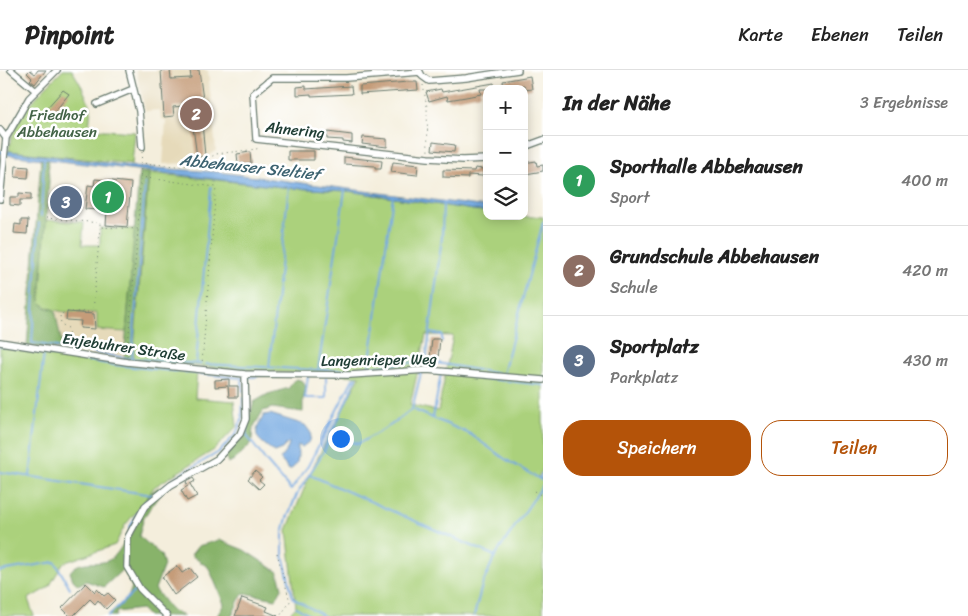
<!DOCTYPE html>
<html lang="de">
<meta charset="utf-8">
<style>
body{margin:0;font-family:Sriracha,sans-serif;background:#f2f2f2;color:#222}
.controls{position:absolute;right:15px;top:15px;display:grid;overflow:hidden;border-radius:10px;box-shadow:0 2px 12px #0003}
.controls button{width:45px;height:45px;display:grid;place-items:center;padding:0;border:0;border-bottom:1px solid #e0e0e0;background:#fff;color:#222;font:25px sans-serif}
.you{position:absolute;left:340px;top:368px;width:18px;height:18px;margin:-12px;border:4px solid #fff;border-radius:50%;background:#1a73e8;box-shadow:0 0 0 8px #1a73e833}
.badge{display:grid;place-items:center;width:32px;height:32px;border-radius:50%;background:#b45309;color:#fff;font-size:16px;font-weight:700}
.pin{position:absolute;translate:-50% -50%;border:2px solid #fff;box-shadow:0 1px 5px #0006}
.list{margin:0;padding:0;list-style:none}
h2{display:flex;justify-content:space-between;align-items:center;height:65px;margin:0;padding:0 20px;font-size:21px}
h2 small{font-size:16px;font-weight:400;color:#767676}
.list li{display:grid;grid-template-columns:32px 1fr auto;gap:15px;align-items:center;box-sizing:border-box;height:90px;padding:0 20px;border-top:1px solid #e0e0e0}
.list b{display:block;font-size:19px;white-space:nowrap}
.list p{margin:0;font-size:16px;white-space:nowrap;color:#767676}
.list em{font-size:16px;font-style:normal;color:#767676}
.actions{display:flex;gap:10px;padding:15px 20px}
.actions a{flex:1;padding:11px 0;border:1px solid #b45309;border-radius:20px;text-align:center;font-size:18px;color:#b45309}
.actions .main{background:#b45309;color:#fff}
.icon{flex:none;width:28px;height:28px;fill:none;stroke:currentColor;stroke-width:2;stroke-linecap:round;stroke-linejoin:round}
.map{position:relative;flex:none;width:543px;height:546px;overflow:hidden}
header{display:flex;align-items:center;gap:30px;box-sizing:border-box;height:70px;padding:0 25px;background:#fff;border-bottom:1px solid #e0e0e0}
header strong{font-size:24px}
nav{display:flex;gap:28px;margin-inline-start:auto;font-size:18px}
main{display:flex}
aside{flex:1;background:#fff}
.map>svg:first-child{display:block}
.built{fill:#e6daba}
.green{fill:#abd17b;stroke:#658758;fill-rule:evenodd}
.forest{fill:#88b36b;stroke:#547850}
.water{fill:#73a8e0;stroke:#49728a}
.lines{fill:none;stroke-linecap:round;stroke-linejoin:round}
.stream{stroke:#73a8e0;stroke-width:2}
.building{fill:#c59c79}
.minor-casing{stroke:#6a7b6f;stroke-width:8}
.path{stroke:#6a7b6f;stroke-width:1;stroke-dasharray:1 4;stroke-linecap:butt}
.minor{stroke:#fff;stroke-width:5.5}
.labels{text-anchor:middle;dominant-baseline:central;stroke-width:5;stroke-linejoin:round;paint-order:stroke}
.park-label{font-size:15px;fill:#426246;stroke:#fff}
.street-label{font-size:15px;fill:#1f3d34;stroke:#fff}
.water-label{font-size:16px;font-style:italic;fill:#3c6270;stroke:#fff}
</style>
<header>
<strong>Pinpoint</strong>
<nav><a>Karte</a><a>Ebenen</a><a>Teilen</a></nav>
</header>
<main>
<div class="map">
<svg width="543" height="546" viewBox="0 0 543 546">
<rect width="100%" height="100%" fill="#fff"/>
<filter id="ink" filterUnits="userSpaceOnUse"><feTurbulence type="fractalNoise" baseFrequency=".02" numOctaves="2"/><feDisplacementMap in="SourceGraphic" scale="10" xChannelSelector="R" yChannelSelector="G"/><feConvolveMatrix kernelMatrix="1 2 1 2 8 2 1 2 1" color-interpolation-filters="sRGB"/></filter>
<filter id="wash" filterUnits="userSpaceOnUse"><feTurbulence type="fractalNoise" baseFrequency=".0096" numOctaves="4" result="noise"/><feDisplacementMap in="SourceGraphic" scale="20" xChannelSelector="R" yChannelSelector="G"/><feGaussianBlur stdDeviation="1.12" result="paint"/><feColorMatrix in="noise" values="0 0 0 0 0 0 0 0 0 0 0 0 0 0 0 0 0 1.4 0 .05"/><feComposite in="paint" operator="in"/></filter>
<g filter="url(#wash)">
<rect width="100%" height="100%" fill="#f4eedc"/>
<!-- built -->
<path class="built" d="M136,0h72l8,81 -19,12 -34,1 3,-44 -5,-1 -1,-9 -15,1z
M55,240l42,3v17l29,2 -2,28 -61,-10z"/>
<!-- green -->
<path class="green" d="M63,0h9l10,17 9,21 -2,21 46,3 -3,32 -123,-13c2,-33 32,-59 54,-81z
M149,103l142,15 57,3 139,21v4l56,1v252l-5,8 5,2v137h-256l9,-9 -9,-77 27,-65 46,-89 -89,-4 -138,-11zM426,265l27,1 -15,75 -28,-6z
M46,150l38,2 -2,23h18v-17l35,1 -9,103 -29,-2v-17c-18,-1 -44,2 -57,-11z
M0,277l27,5 170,20 -2,26 39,3 3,25 -23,24 -60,37 -11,17 -18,21 -10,20 -52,18 -14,24 -21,12 6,17h-34z"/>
<!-- forest -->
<path class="forest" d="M41,89l7,1 1,22 -9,120 5,5 10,3 8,40 -36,-4z
M139,102l10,1 -17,188 -8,-1z
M297,309l6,2 3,7 -3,11v13l-31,-4 -9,3 -10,17 -1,12 -4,7 -14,13 -6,3 -3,-8 3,-8 18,-19 8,-26 14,-8 21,-6 4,-7z
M159,417l3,4 -18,26 -5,19 22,19 3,10 -9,24 16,21 13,6h-36l-7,-7 -25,3v4h-8l20,-18 4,-11 -9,-18 -19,18 -18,-6 -8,4 -5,-5 -3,-8c11,-16 30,-4 42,-14 19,-15 23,-58 47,-71z
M219,470l25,10 34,22 4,16 -6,11 -32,-6 -5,7 -7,16h-15l7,-12 -15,-36 -18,-13 7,-9z"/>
<!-- water -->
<path class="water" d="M0,80l138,17 80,5 269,35v5l-139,-21 -57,-3 -291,-34z
M270,344l35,11 6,8 -1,8 -8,6 -4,-2c-1,9 3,20 -9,25l-9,-11 8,-11 1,-6 -7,7 -8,3c-18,-15 -23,-14 -10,-37z"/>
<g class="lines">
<!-- stream -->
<path class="stream" d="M41,146l3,-58
M39,153l-7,120 31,5
M430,263l12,2v6
M0,276l114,19 128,13 1,13
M73,279l53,9 75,6
M132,288l13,-175
M426,291l74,13
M196,293l15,-176
M205,294l113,6h28l80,-9 16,-124 1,-33
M269,297l20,-181
M369,297l24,-171
M318,300l27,-180
M503,304l40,-152
M308,306l-3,22h21v-21
M471,307l72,8
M248,327v-20h9
M412,339l58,25 35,25 38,22
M433,348l8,-45
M247,354l-1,8 1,4 19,25 25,29 17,-24 46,-89
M331,362l16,8 11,4 33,-19 21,-16 9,-36h-2
M0,402l153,23
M310,405l185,81
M30,406l14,-124
M539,409l4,-6
M144,433l32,-26 43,-25 17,-18 6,-15 1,-21
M129,459l11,-20
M124,496l1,-18
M0,501l55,-9 15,26
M296,537l15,9
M108,546l29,-27
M324,546l-31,-18 -10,-43v-22l4,-15 10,-24 27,-43 33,-74
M474,546l8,-31 13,-29 48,-71"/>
</g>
<g id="blocks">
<!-- building -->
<path class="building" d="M30,0l5,4 3,-4h8l-11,14 -5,-4 2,-2 -5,-5z
M161,0h9l1,9 20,-1 -1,-8h9l7,52 -4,1 3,33 -8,1 -4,-30 -9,-21 -11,1 1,9 -10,1z
M530,6l2,13 -7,1 -1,-5 -12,2 1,2h-9l-1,-8z
M408,12h9l1,8 -58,4v-8z
M494,13l1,6h-15l1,5 -15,3 -18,3 -1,-4 -18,5 -3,-9 15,-3 1,3z
M306,16v3l45,-3 1,8 -41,2v-2l-14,1v-8z
M63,20l6,4 -17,21 -7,-5z
M327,62l25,3v8l-9,-1v-2l-16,-1z
M363,67l24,2v8l-25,-3z
M433,72l22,3 -1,7 -22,-2z
M288,81h26v9h-26z
M250,82l1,11 -13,1 -1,-10z
M344,87l38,4 -1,8h-6v-3l-31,-2z
M536,91l1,5 6,-1v6l-17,3 -2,-11z
M393,92l25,3 -1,10 -26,-3z
M16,96l13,1 -1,11 -13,-1z
M475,98l8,1v7l-15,-1v3l-25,-1v-7l31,1z
M95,109l36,4 -4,44 -21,-2 1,-14 -22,-2 3,-24 6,1z
M19,123l12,1v6h-11v6l-10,-1v-8h9z
M21,150h7l-1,14 -13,-1 1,-9 6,1z
M67,242l27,2 1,15 -15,-1 1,-7 -15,-1z
M432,269h8l-2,20 -8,-1z
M229,309v7h9v11h-9l-1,-11 -13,1v-7z
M255,401l7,6 -3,3 5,4 -5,5 -11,-10z
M193,408l2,3 -5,3 7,12 -10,5 -6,-11 7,-4 -2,-4z
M177,496l5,7 8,-5 7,9 -23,18 -12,-18z
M86,513l9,9 2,-3 7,7 4,-3 7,7 -9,9 -8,-9 -3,4 -5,-5 -17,17h-3l-8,-8z
M242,528l26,9 -2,4 12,5h-43z"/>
</g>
</g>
<g filter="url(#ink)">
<use href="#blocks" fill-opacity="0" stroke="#6a7b6f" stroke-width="1"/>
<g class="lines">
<!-- minor casing -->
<g class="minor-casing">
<path id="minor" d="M11,0l25,21
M129,0l10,41 3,36
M419,0l3,6 7,5 37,-3 52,-8
M420,2l-74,6h-74l-19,16 3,45 172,19 35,2 24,-1
M97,34l36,-15
M0,60l6,8 -6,61
M6,68l23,-40 28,-28
M524,77l19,-7
M0,272l127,20 118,12 105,1 77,-5 116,10
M167,546l-27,-27 -13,-22 1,-30 17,-31 26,-21 46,-26 23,-25 6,-15 -1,-45"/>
</g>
<!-- path -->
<path class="path" d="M423,15l4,22 1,46
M142,82l-1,11 35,3 21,-1 19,-11 41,-5 -1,-4
M140,107l76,10 -14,177
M46,148l54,5v4l38,2 3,-66
M69,278l-1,-20 -7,-4 -1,-9 5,-3h28l7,-84
M127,286l11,-126
M535,421l7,5
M277,483l13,49 -10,14"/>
<!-- minor -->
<use href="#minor" class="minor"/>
</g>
</g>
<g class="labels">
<!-- park labels -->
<g class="park-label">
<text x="57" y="45">Friedhof<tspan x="57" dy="17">Abbehausen</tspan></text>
</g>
<!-- street labels -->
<g class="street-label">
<text transform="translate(295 60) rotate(6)">Ahnering</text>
<text transform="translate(124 277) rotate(8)">Enjebuhrer Straße</text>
<text transform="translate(379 290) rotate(-1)">Langenrieper Weg</text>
</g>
<!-- water labels -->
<g class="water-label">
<text transform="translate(250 97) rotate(6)">Abbehauser Sieltief</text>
</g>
</g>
</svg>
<div class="controls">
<button>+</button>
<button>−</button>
<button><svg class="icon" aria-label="layers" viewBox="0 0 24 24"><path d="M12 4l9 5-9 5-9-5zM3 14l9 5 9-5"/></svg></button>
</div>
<div class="you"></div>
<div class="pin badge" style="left:108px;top:127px;background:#2e9e5b">1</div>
<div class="pin badge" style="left:196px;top:44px;background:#8d6e63">2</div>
<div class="pin badge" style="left:66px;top:132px;background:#5c6f8a">3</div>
</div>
<aside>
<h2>In der Nähe<small>3 Ergebnisse</small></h2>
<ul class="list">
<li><span class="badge" style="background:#2e9e5b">1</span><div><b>Sporthalle Abbehausen</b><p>Sport</p></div><em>400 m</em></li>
<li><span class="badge" style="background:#8d6e63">2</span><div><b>Grundschule Abbehausen</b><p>Schule</p></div><em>420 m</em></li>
<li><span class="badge" style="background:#5c6f8a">3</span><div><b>Sportplatz</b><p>Parkplatz</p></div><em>430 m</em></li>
</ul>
<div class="actions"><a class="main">Speichern</a><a>Teilen</a></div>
</aside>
</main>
